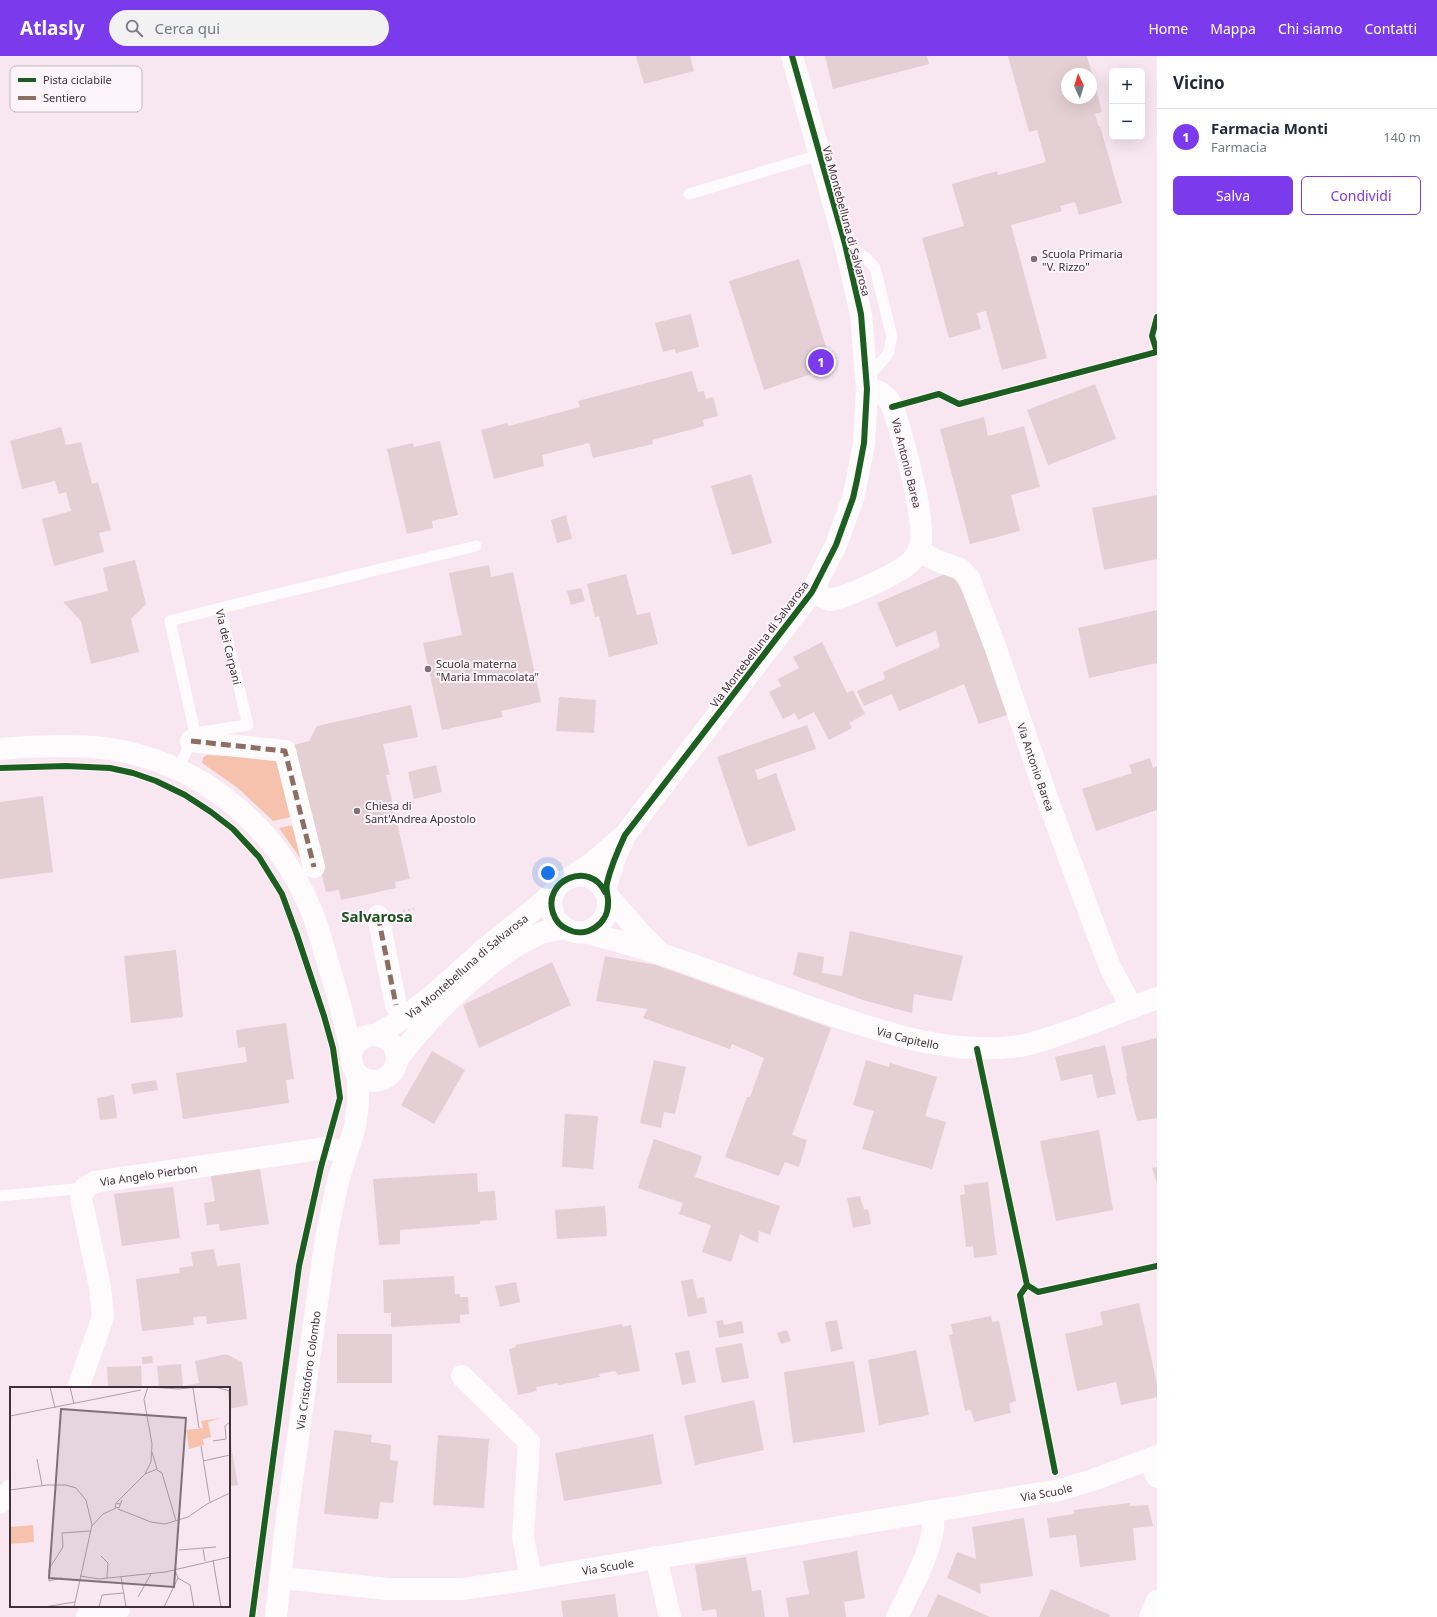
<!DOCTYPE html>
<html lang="it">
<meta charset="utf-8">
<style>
body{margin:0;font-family:"Noto Sans",sans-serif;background:#f2f2f3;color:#1f2937}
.controls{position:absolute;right:12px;top:12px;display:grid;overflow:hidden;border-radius:6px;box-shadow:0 4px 16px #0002}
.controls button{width:36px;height:36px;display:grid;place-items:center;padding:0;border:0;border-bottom:1px solid #e0e1e3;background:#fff;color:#1f2937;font:20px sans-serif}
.compass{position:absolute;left:1061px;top:12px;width:36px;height:36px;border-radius:50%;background:#fff;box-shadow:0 4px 16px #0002;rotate:356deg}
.you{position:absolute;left:548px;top:817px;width:14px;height:14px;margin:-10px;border:3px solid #fff;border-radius:50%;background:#1a73e8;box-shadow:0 0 0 6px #1a73e833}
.badge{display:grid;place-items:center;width:26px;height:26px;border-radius:50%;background:#7c3aed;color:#fff;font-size:13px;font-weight:700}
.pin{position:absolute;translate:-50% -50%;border:2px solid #fff;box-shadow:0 1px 4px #0006}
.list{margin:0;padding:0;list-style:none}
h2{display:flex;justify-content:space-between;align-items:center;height:52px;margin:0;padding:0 16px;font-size:17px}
h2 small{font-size:13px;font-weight:400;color:#747a83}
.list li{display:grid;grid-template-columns:26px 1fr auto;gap:12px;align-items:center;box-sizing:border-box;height:56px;padding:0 16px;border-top:1px solid #e0e1e3}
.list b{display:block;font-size:15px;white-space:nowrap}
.list p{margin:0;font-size:13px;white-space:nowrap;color:#747a83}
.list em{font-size:13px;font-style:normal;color:#747a83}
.actions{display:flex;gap:8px;padding:12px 16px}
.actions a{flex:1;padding:9px 0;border:1px solid #7c3aed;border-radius:6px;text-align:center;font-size:14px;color:#7c3aed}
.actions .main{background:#7c3aed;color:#fff}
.icon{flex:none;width:22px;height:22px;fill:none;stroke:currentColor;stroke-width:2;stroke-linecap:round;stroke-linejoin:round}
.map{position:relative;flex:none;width:1157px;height:1561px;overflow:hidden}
header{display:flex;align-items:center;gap:24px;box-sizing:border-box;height:56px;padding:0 20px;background:#7c3aed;color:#fff}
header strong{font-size:19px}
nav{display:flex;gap:22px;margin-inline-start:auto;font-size:14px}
.search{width:280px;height:36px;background:#f2f2f3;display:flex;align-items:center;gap:10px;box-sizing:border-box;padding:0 14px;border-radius:22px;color:#747a83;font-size:15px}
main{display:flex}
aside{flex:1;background:#fff}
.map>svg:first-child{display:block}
.green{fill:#f6c2ad}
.building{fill:#e4cfd4;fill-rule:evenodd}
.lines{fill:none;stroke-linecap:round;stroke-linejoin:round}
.path{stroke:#d9d4d6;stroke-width:2.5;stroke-dasharray:2 3;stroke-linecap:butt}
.lane{stroke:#fefbfd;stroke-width:11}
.street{stroke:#fefbfd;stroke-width:22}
.secondary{stroke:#fefbfd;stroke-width:22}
.quiet{stroke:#8d6e63;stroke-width:5;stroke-dasharray:10 5;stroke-linecap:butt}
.cycleway-casing{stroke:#fdf5f9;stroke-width:8}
.cycleway{stroke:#1b5e20;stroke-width:6}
.poi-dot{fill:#807178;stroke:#fdf5f9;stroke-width:1.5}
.labels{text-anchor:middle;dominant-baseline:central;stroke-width:4;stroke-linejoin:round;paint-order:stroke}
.street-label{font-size:11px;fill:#3f3138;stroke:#fdf5f9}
.poi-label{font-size:11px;fill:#3f3138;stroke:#fdf5f9;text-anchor:start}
.district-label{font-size:15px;font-weight:bold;fill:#1b5422;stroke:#fdf5f9}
.inset-road{fill:none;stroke:#ae9ea6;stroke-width:1}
.view{fill:#807178;fill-opacity:0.15;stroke:#807178;stroke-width:2}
.inset-edge{fill:none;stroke:#3f3138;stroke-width:2}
.key{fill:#fdf5f9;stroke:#c4babf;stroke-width:1}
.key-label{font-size:11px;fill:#3f3138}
</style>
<header>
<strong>Atlasly</strong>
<div class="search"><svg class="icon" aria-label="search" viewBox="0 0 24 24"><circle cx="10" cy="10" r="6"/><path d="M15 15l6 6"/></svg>Cerca qui</div>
<nav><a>Home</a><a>Mappa</a><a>Chi siamo</a><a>Contatti</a></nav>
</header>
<main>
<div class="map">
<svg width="1157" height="1561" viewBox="0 0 1157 1561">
<rect width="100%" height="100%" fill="#f8e7f0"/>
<!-- green -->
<path class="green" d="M207,699l76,4 12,57 -22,5 -35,-33 -36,-25 1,-5z
M298,768l7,41 -26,-37z"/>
<!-- building -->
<path class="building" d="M636,0h54l4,15 -50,13z
M825,0h102l2,8 -96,25z
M1008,0h79l15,56 -7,2 4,13 1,-1 22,77 -43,12 -4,-13 -15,4 2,5 -51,14 36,133 -45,12 -16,-59 -9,2 4,16 -32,9 -27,-100 42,-12 -12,-42 45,-13 1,4 48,-13 -9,-32 -8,2zM1067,18h24v24h-24z
M799,203l33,108 -68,23 -35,-109z
M691,258l8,33 -23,6 -1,-4 -12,3 -8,-29z
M692,315l6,21 6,-1 2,8 7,-2 5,19 -15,4 1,6 -52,14 1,4 -60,14 -4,-15 -47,12 2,11 -50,13 -13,-49 26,-7 2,3 71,-19 -2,-6z
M1095,328l21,55 -68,26 -21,-55z
M984,361l4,19 36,-10 16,61 -29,8 9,36 -50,13 -30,-115z
M61,371l5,18 15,-3 11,42 6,-2 13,48 -12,3 5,19 -50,14 -12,-47 29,-8 -5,-19 -7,2 -4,-13 -33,8 -12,-48z
M440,385l18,74 -26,6 1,7 -26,6 -20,-85 26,-6 1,4z
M751,418l21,69 -40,12 -21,-69z
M1157,439v64l-53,11 -12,-62z
M566,459l6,24 -15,4 -6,-23z
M135,504l11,44 -15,15 8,33 -48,12 -10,-43 -18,-19 45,-11 -5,-23z
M489,509l2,12 22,-5 28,130 -40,9 2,6 -61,13 -19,-87 39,-8 -13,-62z
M952,515l15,31 43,112 -31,10 -15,-40 -65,27 -7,-17 -28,12 -7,-15 28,-12 -2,-7 57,-25 -4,-16 -40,16 -19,-44z
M626,518l11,41 13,-3 8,32 -49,13 -10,-41 -4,1 -8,-33z
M581,532l4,13 -14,4 -4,-14z
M1157,554v53l-68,15 -11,-50z
M822,586l25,51 6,-3 12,24 -16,9 3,5 -23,12 -15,-28 -16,8 -3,-7 -12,6 -14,-27 12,-6 -3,-7 21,-11 -6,-11z
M559,641l37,3 -2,33 -38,-2z
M411,649l7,32 -35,7 7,31h-4l24,104 -15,3 1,6 -55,12 -2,-10 -13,2 -36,-146 19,-5 8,-15z
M807,669l9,24 -61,21 3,10 18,-7 20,57 -48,17 -31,-90z
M1150,702l3,10 4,-2v44l-61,21 -14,-42 50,-16 -3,-8z
M436,709l6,27 -28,7 -6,-27z
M43,740l10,76 -53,7v-77z
M850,875l113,25 -11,45 -38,-7 -2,19 -46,-12 -73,-26 5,-23 26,5 -2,16 20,3z
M176,894l7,67 -52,6 -7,-67z
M605,900l51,9 175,63 -39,107 15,5 -8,27 -14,-5 -6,14 -54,-19 22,-60h3l14,-39 -32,-14 -2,5 -87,-31 4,-9 -51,-8z
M552,906l19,43 -92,43 -16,-43z
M286,967l8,56 -8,1 3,23 -106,16 -7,-46 71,-11 -2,-15 -7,1 -2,-18z
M1157,982v80l-20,3 -11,-44 1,-1 -6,-29z
M1105,989l11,49 -19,4 -5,-24 -31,7 -6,-24z
M432,995l33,19 -31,54 -33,-19z
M654,1004l32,7 -11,47 -11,-2 -3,16 -21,-5z
M866,1004l23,7 1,-4 47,14 -12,39 21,6 -14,47 -70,-20 12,-38 -21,-6z
M156,1024l2,10 -25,4 -2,-10z
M114,1039l3,23 -17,2 -3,-22z
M565,1058l33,2 -5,53 -31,-2z
M1099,1074l14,80 -57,11 -16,-80z
M654,1083l48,17 -7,21 85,29 -10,29 -11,-4 -1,12 -18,-9 -9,28 -29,-10 9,-27 -32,-11 4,-11 -45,-15z
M259,1107l10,61 -49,7 -1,-7 -12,1 -3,-22 11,-2 -5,-30z
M1157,1111v16l-5,-15z
M477,1117l1,19 17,-1 2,29 -17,1v3l-80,6v14l-21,1 -6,-66z
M988,1126l9,73 -23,3 -1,-12 -7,1 -6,-52 5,-1 -1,-9z
M173,1131l7,51 -58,8 -8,-52z
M860,1140l4,14 4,-1 3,15 -18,4 -6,-30z
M605,1150l2,30 -50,3 -2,-29z
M214,1193l3,17 23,-3 7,56 -40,5 -1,-8 -13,1 1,8 -52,6 -6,-52 44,-6 -1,-5 14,-2 -2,-14z
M454,1220l1,18h5v3h8l1,17 -9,1v8l-69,4v-14h-7l-1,-33z
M693,1223l4,19 7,-1 3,16 -19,4 -7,-36z
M516,1226l4,20 -20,5 -5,-21z
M1139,1247l18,81v13l-36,8 -5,-23 -39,9 -12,-57 38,-9 -3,-13z
M991,1260l1,6 7,-1 17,80 -7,2 2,10 -37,9 -3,-12 -6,1 -16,-76 4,-1 -2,-10z
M723,1264l1,5 18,-4 2,12 -25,5 -3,-17z
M837,1264l6,29 -12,3 -6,-30z
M622,1268v3l9,-2 9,46 -22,4 -3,-4 -16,3 1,3 -41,8 -2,-2 -21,4 1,4 -19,4 -9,-46 7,-2 -1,-2z
M787,1274l4,11 -10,3 -4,-11z
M337,1278h55v49h-55z
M742,1287l7,35 -27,5 -7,-35z
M689,1294l7,32 -14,3 -7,-32z
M916,1294l13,65 -50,10 -11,-65z
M226,1298l16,8 6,43 -19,4v-21h-70l-2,-22 24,-2 2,22 16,-3 -4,-22z
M152,1300l1,7 -11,1v-7z
M854,1305l11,71 -72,11 -9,-71z
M141,1310l1,22h-34l-1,-21z
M754,1344l10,50 -69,15 -11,-49z
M334,1374l38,5 -1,7 20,3 -1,15 8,1 -5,42 -13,-1 -2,17 -54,-5z
M229,1378l9,51 -9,1z
M653,1378l9,50 -98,17 -9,-48z
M438,1379l51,4 -5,69 -51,-3z
M1130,1447v3l18,-1 5,21 -20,2 3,32 -56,7 -4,-32 -26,3 -3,-20 27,-4v-4z
M1024,1462l9,58 -53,8 1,10 -34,-16 10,-26 19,7 -4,-32z
M857,1495l8,47 -21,4 2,15h-57l-3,-19 23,-4 -6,-33z
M746,1501l6,34 9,-1 4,27h-48l-1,-8 -14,2 -7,-46z
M1051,1533l59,26 -1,2h-70z
M615,1538l3,23h-55l-2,-16z
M938,1538l52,23h-63z"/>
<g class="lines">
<!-- path -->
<path class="path" d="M403,855l11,-2
M342,867l12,-3"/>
<!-- lane -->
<g class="lane">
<path d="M689,138l130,-39"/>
<path d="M847,190l19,12 9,10 17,69 -4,17 -21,25"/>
<path d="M220,552l256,-62"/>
<path id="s1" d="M178,713l17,-36 -25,-112 50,-13 28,117 -53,8"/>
<path d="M0,1140l85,-8"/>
</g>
<!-- street -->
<g class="street">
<path id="s2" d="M918,495l20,10 22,8 9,9 26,68 52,152 54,146 9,23 22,41"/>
<path d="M812,536l18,8c17,-3 63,-24 77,-35 5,-4 9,-8 12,-14 10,-24 -17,-116 -26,-143 -5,-12 -12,-18 -26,-19"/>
<path d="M191,685l94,10 29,116"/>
<path d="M607,839l34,39 18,18"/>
<path d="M378,860l18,89"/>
<path id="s3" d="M583,876c85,20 166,55 249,83 63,21 120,40 188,31 13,-2 26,-7 38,-11 34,-11 66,-25 99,-37"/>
<path d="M462,1320l67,66 -6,94 8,43"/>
<path id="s4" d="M78,1332l25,-71 -3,-30 -19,-89 4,-10 10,-6 231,-34 20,5"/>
<path d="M1150,1403l7,18"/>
<path d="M0,1447l11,-13"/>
<path d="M656,1501l14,60"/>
<path id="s5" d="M281,1522l107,11h74l69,-10 528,-89 34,-10 64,-24"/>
<path d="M87,1561l32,-8"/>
<path d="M897,1561c13,-27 31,-58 36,-87 1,-7 -1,-13 -2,-19"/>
<path d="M1150,1561l7,-16"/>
</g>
<!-- secondary -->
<g class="secondary">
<path d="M0,693c31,-3 63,-4 94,-2 98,9 180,73 218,165 7,17 11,36 17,54 8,29 18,58 22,88"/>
<path d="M573,820l18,-12 30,-26"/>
<path d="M605,836c-15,-32 -63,-12 -52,21 2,6 7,13 14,16 18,10 41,-4 41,-25 1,-8 -3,-13 -1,-21 4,-17 11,-33 18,-48l187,-243 24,-47 17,-47 4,-18 7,-37 3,-54 -6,-75 -16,-70 -53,-188"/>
<circle cx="374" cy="1002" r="23"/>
<path id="s6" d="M375,979c39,-20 70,-51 103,-80 25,-22 52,-41 76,-63"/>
<path d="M397,1004c31,-43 94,-105 142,-126 9,-4 18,-5 27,-5"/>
<path id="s7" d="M276,1561l10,-93 40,-286 12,-57 17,-54 3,-25v-27"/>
</g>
<!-- quiet -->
<path class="quiet" d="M191,685l94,10 29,116
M378,860l18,89"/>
<!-- cycleway casing -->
<g class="cycleway-casing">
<path id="cycleway" d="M892,351l47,-13 20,10 198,-52 -5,-16 5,-19
M0,712l66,-2 44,2 23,5 23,8 29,14 26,17 22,17 26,28 23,37 15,41 27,81 9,32 7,50 -19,69 -22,99 -47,351
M605,836c-15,-32 -63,-12 -52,21 2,6 7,13 14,16 18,10 41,-4 41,-25 1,-8 -3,-13 -1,-21 4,-17 11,-33 18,-48l187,-243 24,-47 17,-47 4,-18 7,-37 3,-54 -6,-75 -16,-70 -53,-188
M977,993l50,236 11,7 119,-26
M1027,1229l-7,10 35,177"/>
</g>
<!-- cycleway -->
<use href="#cycleway" class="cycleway"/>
</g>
<!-- markers -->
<g class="poi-dot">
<circle cx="1034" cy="203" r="4"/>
<circle cx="428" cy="613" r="4"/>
<circle cx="357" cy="755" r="4"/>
</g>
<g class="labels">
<!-- street labels -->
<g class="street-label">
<text transform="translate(847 165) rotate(75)">Via Montebelluna di Salvarosa</text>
<text transform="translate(907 407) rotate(76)">Via Antonio Barea</text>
<text transform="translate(759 588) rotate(-53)">Via Montebelluna di Salvarosa</text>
<text stroke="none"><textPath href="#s1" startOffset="246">Via dei Carpani</textPath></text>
<text stroke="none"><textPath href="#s2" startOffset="259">Via Antonio Barea</textPath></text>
<text stroke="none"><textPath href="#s6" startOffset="115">Via Montebelluna di Salvarosa</textPath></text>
<text stroke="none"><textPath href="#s3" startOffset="342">Via Capitello</textPath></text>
<text stroke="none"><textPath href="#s4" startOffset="273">Via Angelo Pierbon</textPath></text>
<text stroke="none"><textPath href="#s7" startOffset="249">Via Cristoforo Colombo</textPath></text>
<text stroke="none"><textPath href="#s5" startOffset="774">Via Scuole</textPath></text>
<text stroke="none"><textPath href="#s5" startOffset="329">Via Scuole</textPath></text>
</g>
<!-- poi labels -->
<g class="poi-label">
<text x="1042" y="197">Scuola Primaria<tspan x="1042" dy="13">"V. Rizzo"</tspan></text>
<text x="436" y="607">Scuola materna<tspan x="436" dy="13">"Maria Immacolata"</tspan></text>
<text x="365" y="749">Chiesa di<tspan x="365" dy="13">Sant'Andrea Apostolo</tspan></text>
</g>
<!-- district labels -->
<g class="district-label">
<text x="377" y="860">Salvarosa</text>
</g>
</g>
<!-- overview -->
<g transform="translate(10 1331)">
<rect width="220" height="220" fill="#f8e7f0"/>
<path d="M211,31l-13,4 3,15 -8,2 1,6 -15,4 -3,-19 17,-2 -2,-7zM23,138l1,17 -24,2v-17z" fill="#f6c2ad"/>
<path class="inset-road" d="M40,0l5,21M60,0l4,17M139,0l30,2 18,-2M205,0l15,4M183,1l6,40M219,3l1,24M0,29l131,-26M203,54l13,-2 -1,-13 5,-4M191,59l9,56M27,72l5,26M193,74l27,-6M147,83l5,3 14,48M135,87l12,-5 -5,-17M0,103l37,-5h19l10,3 10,12 6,25 -18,82M107,115l28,-28 6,-12 1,-18 -8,-45 4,-12M110,117l-4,-1 -1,4 4,1 3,-8M108,122l33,13 14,2 23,-7 19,-13 23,-11M82,139l11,-12 13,-6M193,162l2,12M169,163l37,-3M91,169l7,7 -1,15M203,173l8,47M165,183l3,8 12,7 4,22M70,189l19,3 66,-7 65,-15M111,190l5,30M52,191l-13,3v-12l14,-22 -1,-14 28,-2M128,210l13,-23M34,220l31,-5M89,220l3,-12 21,-2M154,220l14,-29"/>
<path class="view" d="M51,22l125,9 -12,169 -125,-9z"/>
<rect width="220" height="220" class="inset-edge"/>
</g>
<!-- legend -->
<rect x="10" y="10" width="132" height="46" rx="6" class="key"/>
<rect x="18" y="22" width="18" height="4" fill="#1b5e20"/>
<rect x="18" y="40" width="18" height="4" fill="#8d6e63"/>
<g class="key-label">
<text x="43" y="28">Pista ciclabile</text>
<text x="43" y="46">Sentiero</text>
</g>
</svg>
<div class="controls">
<button>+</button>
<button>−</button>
</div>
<svg class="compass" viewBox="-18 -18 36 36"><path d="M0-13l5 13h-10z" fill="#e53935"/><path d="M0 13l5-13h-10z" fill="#747a83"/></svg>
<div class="you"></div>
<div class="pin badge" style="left:821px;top:306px">1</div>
</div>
<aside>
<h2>Vicino<small></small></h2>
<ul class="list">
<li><span class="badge">1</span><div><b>Farmacia Monti</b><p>Farmacia</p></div><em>140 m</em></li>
</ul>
<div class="actions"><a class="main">Salva</a><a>Condividi</a></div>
</aside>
</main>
